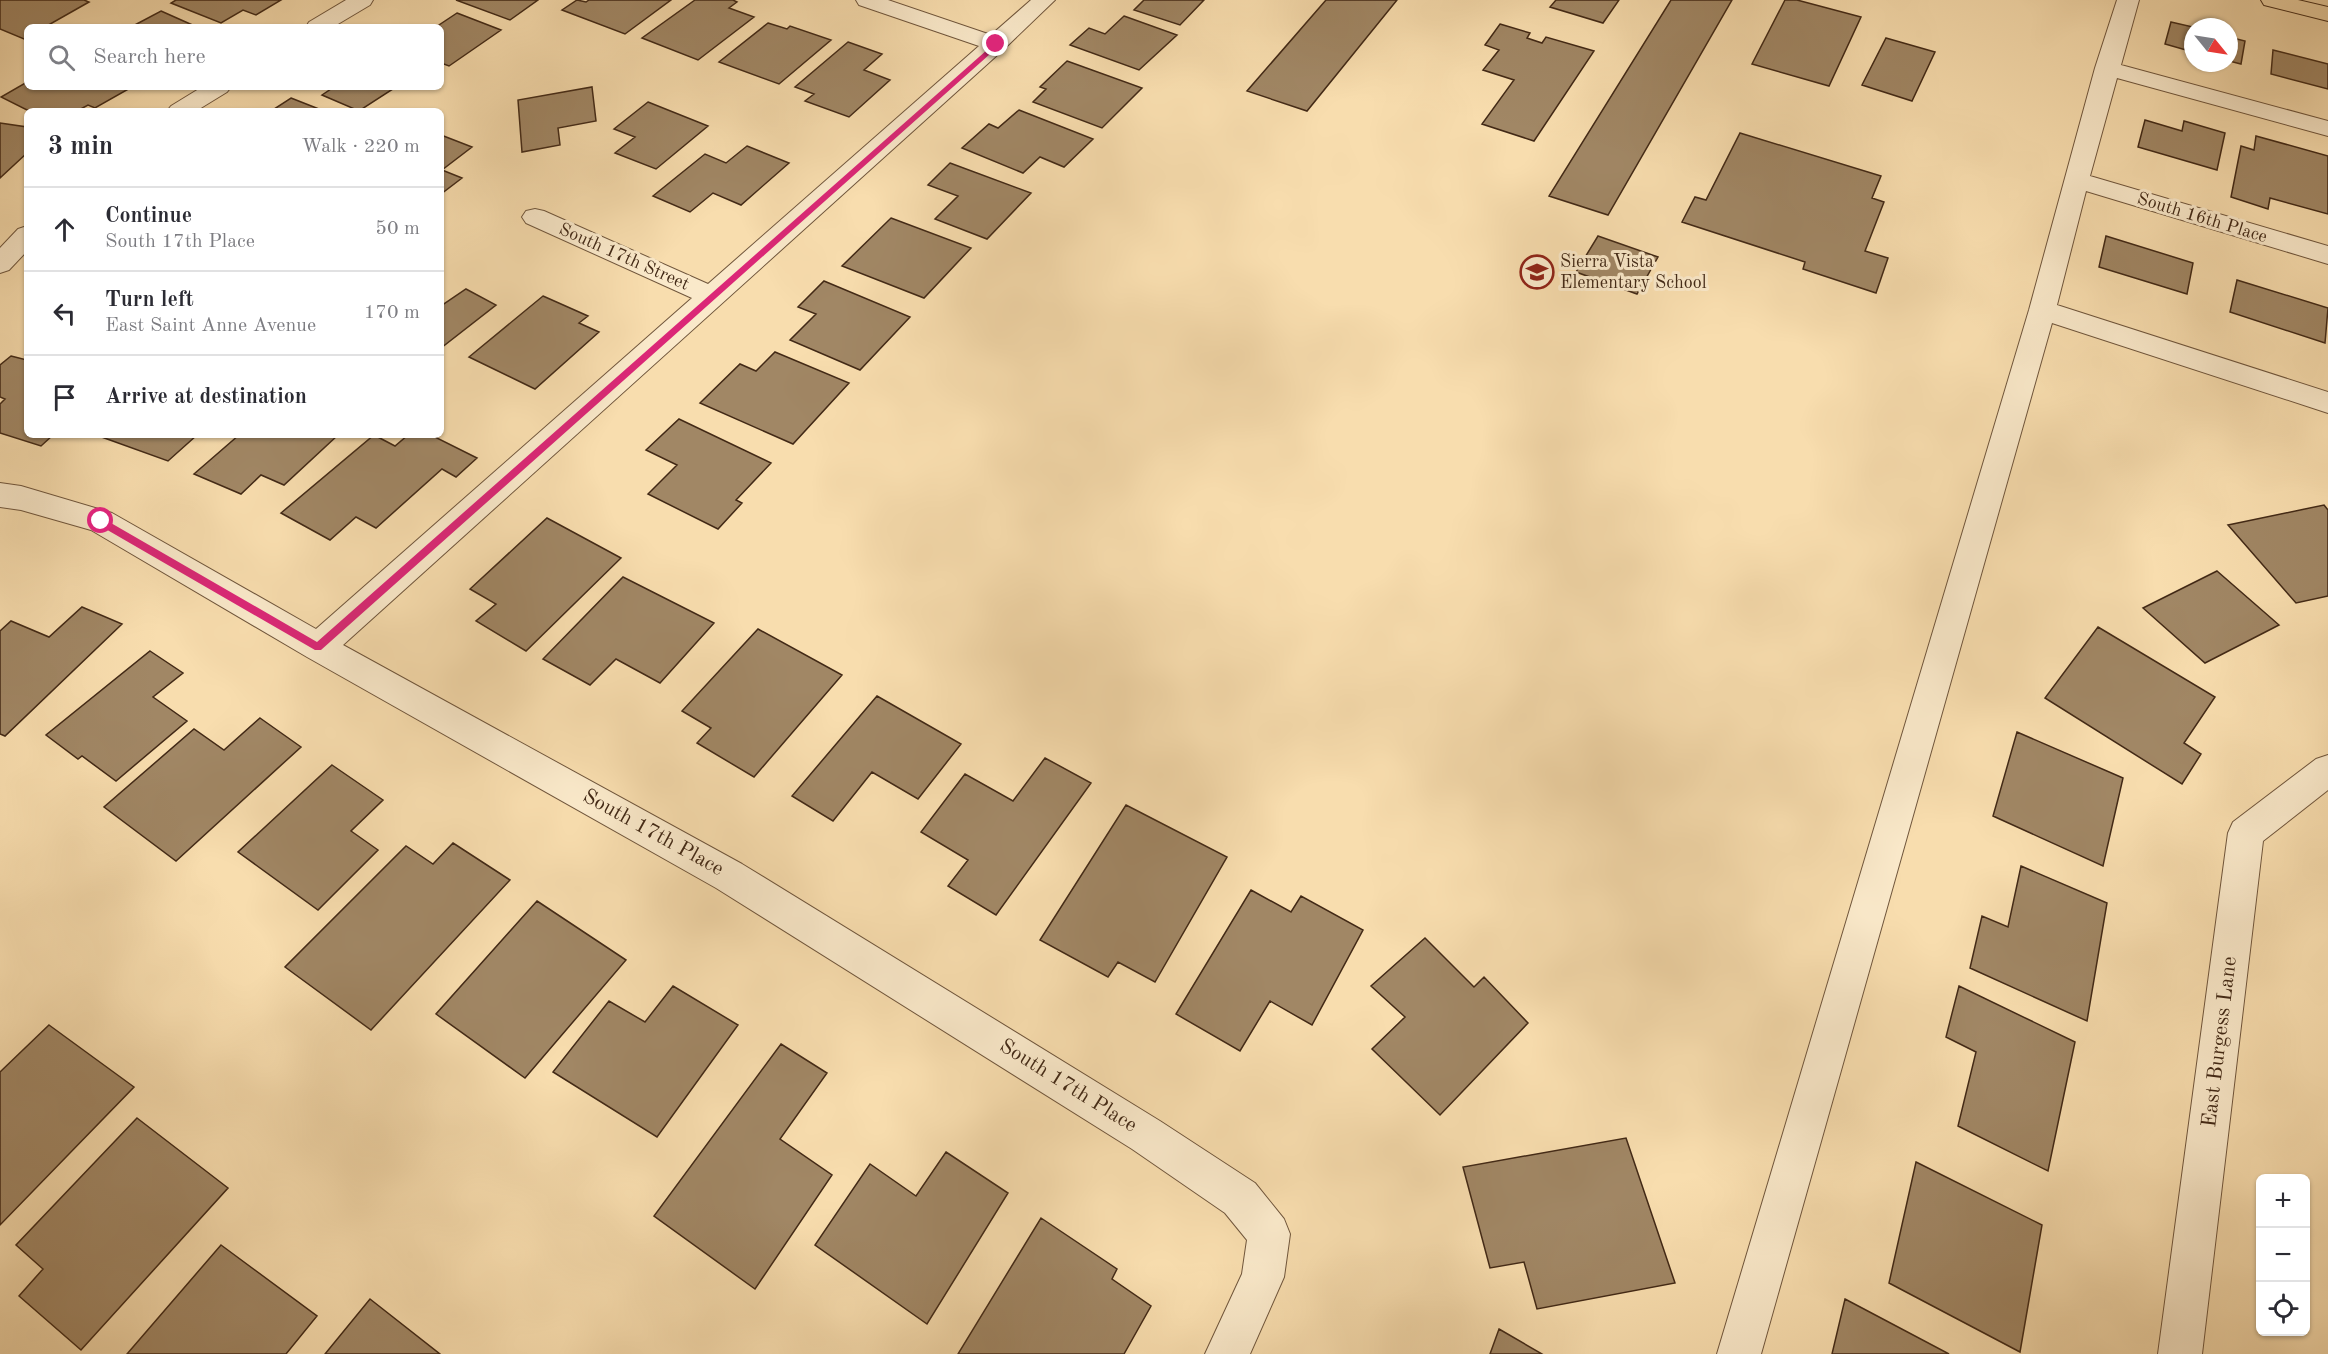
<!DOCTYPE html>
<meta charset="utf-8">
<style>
body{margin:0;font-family:"Old Standard TT",serif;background:#f7f7f7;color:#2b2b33}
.controls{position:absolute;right:18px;bottom:18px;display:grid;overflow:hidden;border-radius:9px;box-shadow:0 2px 4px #0004}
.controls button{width:54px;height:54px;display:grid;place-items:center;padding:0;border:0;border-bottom:2px solid #e1e1e2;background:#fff;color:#2b2b33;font:30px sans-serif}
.compass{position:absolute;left:2184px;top:18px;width:54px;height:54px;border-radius:50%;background:#fff;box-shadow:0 2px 4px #0004;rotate:120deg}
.stop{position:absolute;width:18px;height:18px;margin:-14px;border:4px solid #db2777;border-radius:50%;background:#fff}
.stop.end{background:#db2777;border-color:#fff;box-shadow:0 2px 6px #0008}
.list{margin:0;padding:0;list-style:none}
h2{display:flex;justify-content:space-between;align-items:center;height:78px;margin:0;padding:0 24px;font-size:26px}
h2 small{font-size:20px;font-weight:400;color:#7c7c81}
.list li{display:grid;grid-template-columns:39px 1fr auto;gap:18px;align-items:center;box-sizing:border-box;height:84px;padding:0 24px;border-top:2px solid #e1e1e2}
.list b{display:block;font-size:22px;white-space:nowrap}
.list p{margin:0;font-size:20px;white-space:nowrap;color:#7c7c81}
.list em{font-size:20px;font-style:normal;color:#7c7c81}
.icon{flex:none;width:33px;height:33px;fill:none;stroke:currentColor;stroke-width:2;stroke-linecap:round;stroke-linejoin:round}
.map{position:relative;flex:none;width:2328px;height:1354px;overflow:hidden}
.search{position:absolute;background:#fff;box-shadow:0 2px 4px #0004;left:24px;top:24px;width:420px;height:66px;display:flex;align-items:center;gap:15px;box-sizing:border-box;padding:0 21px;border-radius:9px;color:#7c7c81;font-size:22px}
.panel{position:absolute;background:#fff;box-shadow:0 2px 4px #0004;left:24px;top:108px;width:420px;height:330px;border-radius:9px}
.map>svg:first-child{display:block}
.building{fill:#a18765;stroke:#422916;stroke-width:1.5}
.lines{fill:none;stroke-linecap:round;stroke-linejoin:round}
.minor-casing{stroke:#70563c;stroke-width:2}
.major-casing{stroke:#422916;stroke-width:2}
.minor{fill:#fae9ca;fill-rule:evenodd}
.major{fill:#f8ddae;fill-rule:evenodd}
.route{fill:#db2777}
.labels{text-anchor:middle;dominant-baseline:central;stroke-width:6;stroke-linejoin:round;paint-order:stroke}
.far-street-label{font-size:18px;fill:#422916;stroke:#fae9ca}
.far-poi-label{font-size:18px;fill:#422916;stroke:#fae9ca;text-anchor:start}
.street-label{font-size:21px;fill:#422916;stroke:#fae9ca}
</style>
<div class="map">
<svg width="2328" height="1354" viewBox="0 0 2328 1354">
<rect width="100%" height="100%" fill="#f8ddae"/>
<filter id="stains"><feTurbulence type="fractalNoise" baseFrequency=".00333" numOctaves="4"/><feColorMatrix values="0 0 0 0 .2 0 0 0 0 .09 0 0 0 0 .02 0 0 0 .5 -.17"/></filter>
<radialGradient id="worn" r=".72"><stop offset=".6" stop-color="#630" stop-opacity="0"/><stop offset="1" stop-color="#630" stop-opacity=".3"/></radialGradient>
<!-- building -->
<path class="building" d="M0,0h84l5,2 -44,25h-18v10l-3,2 -24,-10z
M176,0h105l-25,15 -13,-5 -22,13 -50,-20z
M456,0h82l-28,20z
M577,0l9,2 3,-2h82l-46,34 -63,-24z
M695,0h38l4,2 -8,6 25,9 -56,43 -56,-22z
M1144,0h60l-24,25 -46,-15z
M1326,0h71l-90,111 -60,-20z
M1556,0h63l-16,23 -53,-16z
M1671,0h61l-124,215 -59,-19z
M1785,0h12l64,17 -32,69 -77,-22z
M161,11l36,16h-66z
M457,13l44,17 -52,36 -8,-3v-36h-5z
M1124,16l53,19 -38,35 -69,-25 19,-17 16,6z
M2171,22l22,5v25l-28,-8z
M768,23l19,6 3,-3 41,14 -52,44 -60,-22z
M1500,24l30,9 -3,5 15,5 4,-6 48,14 -60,90 -52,-17 32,-44 -31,-10 16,-20 -14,-5z
M2229,37l16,4 -4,23 -12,-3z
M1886,38l49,14 -23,49 -50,-16z
M848,42l34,12 -18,16 26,10 -41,37 -44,-16 9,-7 -19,-7z
M2273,50l55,14v25l-57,-15z
M1067,61l75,27 -40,40 -69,-26 13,-13 -6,-2z
M27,82v5h105l-37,21 -7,-3 -11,6h-48l-28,-14z
M334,87h62l-37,24 -37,-16z
M592,87l4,34 -38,7 2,17 -38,7 -4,-52z
M291,98l33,13h-53z
M648,102l60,24 -52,43 -41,-16 20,-16 -21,-8z
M1019,110l74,29 -29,28 -24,-10 -17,16 -61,-25 27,-24 9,4z
M2145,120l37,11 2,-10 41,12 -8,37 -79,-23z
M0,123l27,4v26l-27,25z
M1740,133l141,43 -9,22 12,4 -19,49 23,7 -12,35 -73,-24 2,-7 -123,-40 13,-25 11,3z
M441,135l31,12 -30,23 20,8 -21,16z
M2256,136l72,20v58l-58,-16 -2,11 -37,-12 10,-51 13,4z
M747,146l42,17 -48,42 -28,-12 -23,19 -37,-16 52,-42 21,9z
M950,163l81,30 -44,46 -52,-20 23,-23 -30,-11z
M891,218l80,30 -47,50 -82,-32z
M1598,236l60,21 -21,37 -61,-22z
M2106,236l87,27 -6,31 -88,-27z
M2237,280l91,28 -3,35 -95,-31z
M824,281l86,36 -50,53 -70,-30 26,-26 -18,-7z
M466,289l30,16 -55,43v-42z
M543,296l45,20 -9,7 20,9 -64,57 -66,-32z
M775,352l74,31 -56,61 -93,-41 40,-39 16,7z
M11,356l16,4v75h26l-12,11 -41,-13v-29l5,-5 -5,-2v-32z
M679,419l92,44 -35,37 6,3 -24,26 -70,-35 29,-29 -31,-15z
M96,435h101l-29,26z
M239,435h99l-54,50 -23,-10 -20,19 -47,-20z
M374,435l21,11 13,-11h23l46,23 -21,19 -14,-8 -66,59 -20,-11 -26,23 -49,-27z
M2324,505l4,5v86l-32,7 -68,-78z
M547,518l74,40 -95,93 -50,-30 20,-17 -26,-15z
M2217,571l62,54 -74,38 -62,-55z
M623,577l91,46 -54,60 -44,-24 -26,26 -47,-26z
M82,607l40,17 -117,112 -5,-2v-103l11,-10 38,16z
M2098,627l117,70 -31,46 17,11 -19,30 -137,-86z
M758,629l84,46 -88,102 -57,-34 14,-15 -29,-17z
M150,651l33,22 -30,24 34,24 -71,60 -34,-25 -4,3 -32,-24z
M877,696l84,48 -43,55 -46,-27 -39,49 -41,-25z
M260,718l41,29 -125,114 -72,-54 90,-78 30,21z
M2017,732l106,46 -20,88 -110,-50z
M1045,758l46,25 -95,132 -48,-29 20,-26 -47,-28 44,-58 48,27z
M332,765l51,35 -32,31 27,19 -60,60 -80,-58z
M1126,805l101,52 -72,125 -37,-20 -10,15 -68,-37z
M453,843l57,37 -139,150 -86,-63 121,-121 27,18z
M2021,866l86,37 -20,118 -117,-53 12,-52 26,11z
M1251,890l40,22 10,-16 62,34 -51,95 -42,-24 -30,50 -64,-37z
M537,901l89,59 -101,118 -89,-64z
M1425,938l49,49 10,-10 44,46 -88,92 -68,-66 33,-32 -34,-31z
M673,986l65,39 -81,112 -104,-65 56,-71 36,21z
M1959,986l116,56 -27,129 -90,-45 18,-74 -30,-15z
M49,1025l85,62 -134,138v-153z
M781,1044l46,29 -47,66 52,36 -77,114 -101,-73z
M137,1118l91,70 -147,162 -62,-54 24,-27 -27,-24z
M1626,1138l49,145 -138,26 -13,-47 -34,6 -27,-101z
M946,1152l62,41 -81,131 -112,-79 55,-81 46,32z
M1916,1162l126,63 -22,127 -131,-69z
M1041,1218l76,51 -5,10 39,27 -27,48h-166z
M221,1245l96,71 -31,38h-159z
M370,1299l70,55h-115z
M1845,1299l104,55h-117z
M1499,1329l43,25h-52z"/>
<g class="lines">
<!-- minor casing -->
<g class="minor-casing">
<path id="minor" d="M346,0h27l-3,5 -37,22h-27l3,-5z
M856,0h32l103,35 40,-35h24l-51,49 -661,596 399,219 418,257 95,62 29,36 6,15 -6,43 -34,77h-45l37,-80 5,-34 -22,-27 -93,-64 -416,-261 -409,-231 -216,-127 -70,-20 -21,-3v-24l21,3 91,27 204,116 376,-331 -166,-75 -4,-6 4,-6 9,-2 9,2 164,73 271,-238 -120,-41z
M2117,0h22l-18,65 207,56v15l-211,-58 -27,98 238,70v18l-242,-73 -29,114 271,87v21l-276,-90 -291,1031h-44l312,-1044 66,-242z
M202,87h29l-4,5 -31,19h-29l4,-5z
M27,226v25l-18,19 -9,3v-25l18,-19z
M2328,755v35l-65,51 -61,513h-44l70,-521 5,-11 83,-63z"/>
</g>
<!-- major casing -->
<g class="major-casing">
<path id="major" d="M2261,0h37l30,7v14l-64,-16z"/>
</g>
<!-- minor -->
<use href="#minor" class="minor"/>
<!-- major -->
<use href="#major" class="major"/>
</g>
<!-- route -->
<path class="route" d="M996,42l3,4 -678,604h-6l-218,-126v-5h7l213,123z"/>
<!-- icons -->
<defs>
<g id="school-ring" transform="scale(1.725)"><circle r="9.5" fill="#fae9ca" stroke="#8f2418" stroke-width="1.5"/><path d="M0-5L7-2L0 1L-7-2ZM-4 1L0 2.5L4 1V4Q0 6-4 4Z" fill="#8f2418"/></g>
</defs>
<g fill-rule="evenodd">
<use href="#school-ring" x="1537" y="272"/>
</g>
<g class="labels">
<!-- far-street labels -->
<g class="far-street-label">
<text transform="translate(2202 218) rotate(17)">South 16th Place</text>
<text transform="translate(624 257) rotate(24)">South 17th Street</text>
</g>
<!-- far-poi labels -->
<g class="far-poi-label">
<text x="1560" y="262">Sierra Vista<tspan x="1560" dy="21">Elementary School</tspan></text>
</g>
<!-- street labels -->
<g class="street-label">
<text transform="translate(653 833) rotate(29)">South 17th Place</text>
<text transform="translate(2220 1042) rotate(-83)">East Burgess Lane</text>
<text transform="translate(1068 1086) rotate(32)">South 17th Place</text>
</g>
</g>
<rect width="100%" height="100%" filter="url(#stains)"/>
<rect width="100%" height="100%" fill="url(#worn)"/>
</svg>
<div class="controls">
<button>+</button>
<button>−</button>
<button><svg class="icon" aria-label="locate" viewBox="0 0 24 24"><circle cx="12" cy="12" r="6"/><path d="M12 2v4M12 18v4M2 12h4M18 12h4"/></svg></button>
</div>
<svg class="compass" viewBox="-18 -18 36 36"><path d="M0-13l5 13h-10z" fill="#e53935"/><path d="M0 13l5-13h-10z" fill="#7c7c81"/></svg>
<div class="stop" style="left:101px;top:521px"></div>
<div class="stop end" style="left:996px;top:44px"></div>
<div class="search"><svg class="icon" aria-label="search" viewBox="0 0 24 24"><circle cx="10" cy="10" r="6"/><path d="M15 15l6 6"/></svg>Search here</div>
<section class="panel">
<h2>3 min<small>Walk · 220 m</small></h2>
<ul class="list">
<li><svg class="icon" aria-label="ahead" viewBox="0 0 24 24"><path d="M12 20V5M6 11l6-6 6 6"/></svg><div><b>Continue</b><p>South 17th Place</p></div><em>50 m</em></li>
<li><svg class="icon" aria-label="left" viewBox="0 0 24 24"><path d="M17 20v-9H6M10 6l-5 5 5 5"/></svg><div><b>Turn left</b><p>East Saint Anne Avenue</p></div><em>170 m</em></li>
<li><svg class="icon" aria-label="arrive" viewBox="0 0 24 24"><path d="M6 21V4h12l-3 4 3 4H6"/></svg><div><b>Arrive at destination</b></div></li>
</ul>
</section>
</div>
